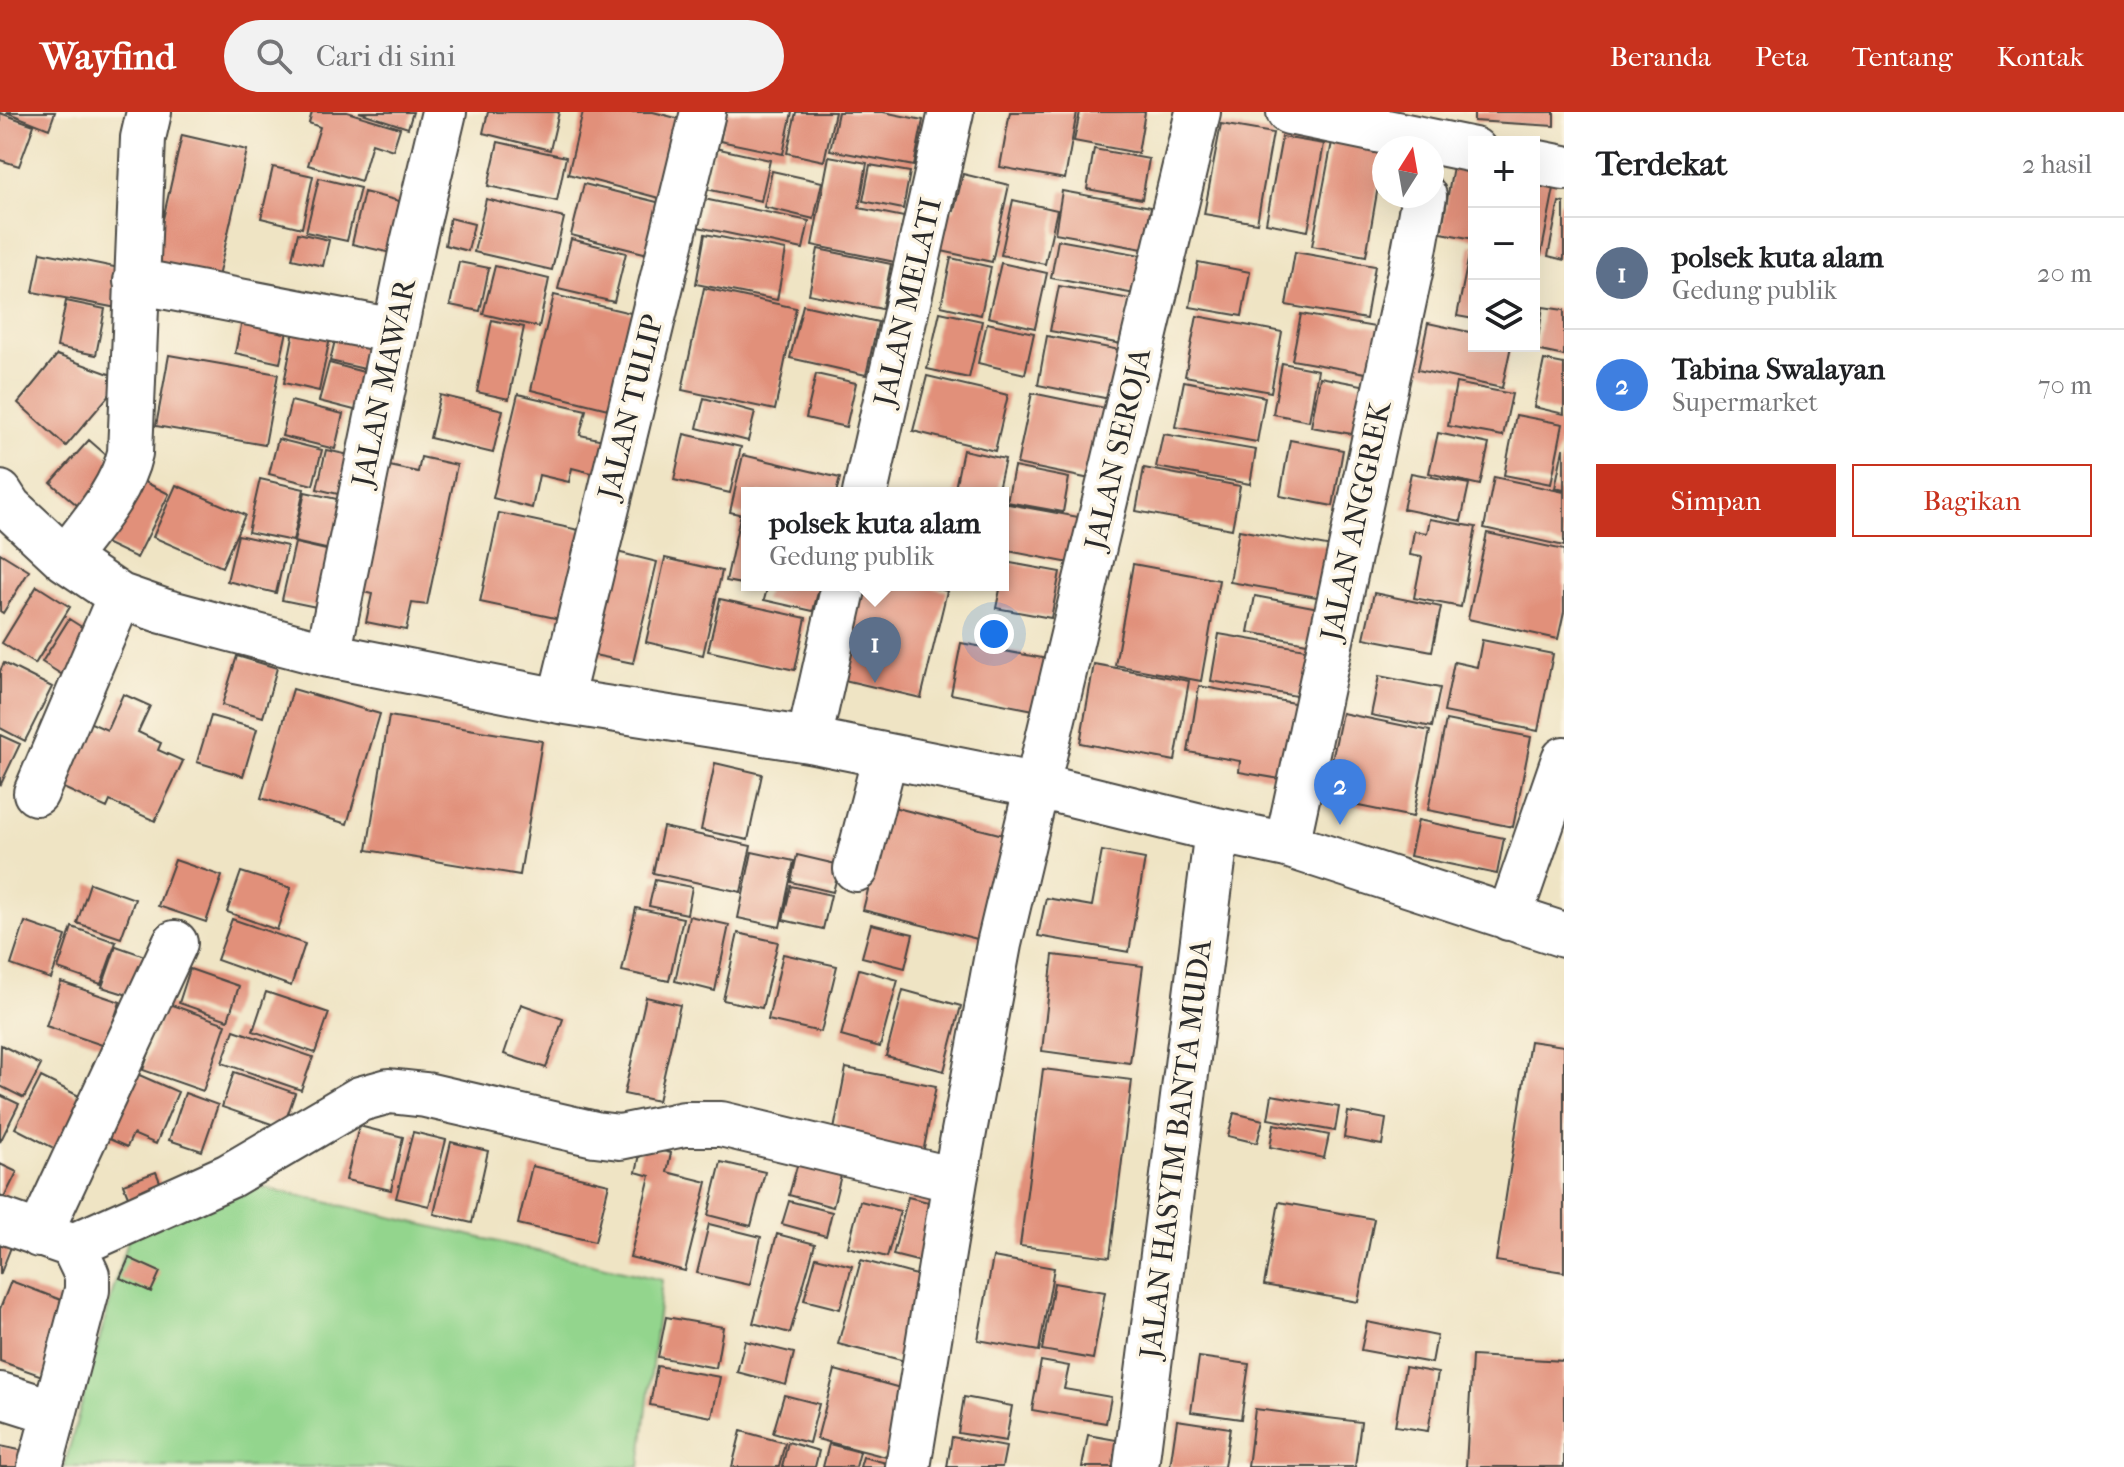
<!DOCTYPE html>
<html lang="id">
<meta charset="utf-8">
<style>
body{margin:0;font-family:"IM FELL French Canon",serif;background:#f2f2f2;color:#202124}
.controls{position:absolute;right:24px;top:24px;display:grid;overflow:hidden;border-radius:0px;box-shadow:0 8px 32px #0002}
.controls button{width:72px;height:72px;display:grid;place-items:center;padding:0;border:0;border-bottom:2px solid #e0e0e0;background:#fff;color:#202124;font:40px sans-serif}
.compass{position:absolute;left:1372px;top:24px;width:72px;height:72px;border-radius:50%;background:#fff;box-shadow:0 8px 32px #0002;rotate:11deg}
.you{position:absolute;left:994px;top:522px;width:28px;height:28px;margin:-20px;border:6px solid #fff;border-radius:50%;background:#1a73e8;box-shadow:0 0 0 12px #1a73e833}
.badge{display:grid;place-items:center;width:52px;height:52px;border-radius:50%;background:#c8321e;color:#fff;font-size:26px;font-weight:700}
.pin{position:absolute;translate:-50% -66px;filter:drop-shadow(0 2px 4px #0008)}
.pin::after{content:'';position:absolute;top:42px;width:28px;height:24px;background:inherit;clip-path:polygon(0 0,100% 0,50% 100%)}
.popup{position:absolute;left:741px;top:375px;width:268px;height:104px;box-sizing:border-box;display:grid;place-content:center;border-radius:0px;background:#fff;filter:drop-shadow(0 2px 6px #0005);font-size:26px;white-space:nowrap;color:#757577}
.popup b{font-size:30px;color:#202124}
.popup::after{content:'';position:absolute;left:50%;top:100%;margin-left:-16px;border:16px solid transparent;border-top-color:#fff}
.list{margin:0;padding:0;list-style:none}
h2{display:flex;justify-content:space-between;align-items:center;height:104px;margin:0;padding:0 32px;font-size:34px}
h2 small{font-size:26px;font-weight:400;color:#757577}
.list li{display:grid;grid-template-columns:52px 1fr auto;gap:24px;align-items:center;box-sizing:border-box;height:112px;padding:0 32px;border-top:2px solid #e0e0e0}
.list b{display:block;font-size:30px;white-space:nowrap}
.list p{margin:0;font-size:26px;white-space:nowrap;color:#757577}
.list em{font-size:26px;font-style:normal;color:#757577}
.actions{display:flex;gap:16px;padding:24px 32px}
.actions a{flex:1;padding:18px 0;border:2px solid #c8321e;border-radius:0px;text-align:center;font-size:28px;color:#c8321e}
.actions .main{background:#c8321e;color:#fff}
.icon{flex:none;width:44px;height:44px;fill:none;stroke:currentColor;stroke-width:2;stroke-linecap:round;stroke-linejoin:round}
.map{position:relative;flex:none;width:1564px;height:1355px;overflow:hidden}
header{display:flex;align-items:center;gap:48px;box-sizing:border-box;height:112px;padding:0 40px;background:#c8321e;color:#fff}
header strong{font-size:38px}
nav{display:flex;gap:44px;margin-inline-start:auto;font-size:28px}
.search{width:560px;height:72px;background:#f2f2f2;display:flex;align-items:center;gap:20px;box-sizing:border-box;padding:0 28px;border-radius:44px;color:#757577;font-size:30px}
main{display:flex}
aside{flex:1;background:#fff}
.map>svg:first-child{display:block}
.green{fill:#93d58d;stroke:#5f805c;stroke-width:2}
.building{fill:#e1907a}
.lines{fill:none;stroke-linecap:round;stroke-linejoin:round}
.minor-casing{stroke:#484742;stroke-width:48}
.minor{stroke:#fff;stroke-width:44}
.labels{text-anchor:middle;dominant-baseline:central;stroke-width:7;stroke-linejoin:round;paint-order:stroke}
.street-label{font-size:30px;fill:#2b2b2b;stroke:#fcf5e5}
</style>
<header>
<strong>Wayfind</strong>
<div class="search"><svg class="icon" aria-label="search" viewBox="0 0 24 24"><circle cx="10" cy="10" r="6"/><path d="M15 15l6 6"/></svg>Cari di sini</div>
<nav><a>Beranda</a><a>Peta</a><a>Tentang</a><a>Kontak</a></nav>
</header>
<main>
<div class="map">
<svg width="1564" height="1355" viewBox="0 0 1564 1355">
<rect width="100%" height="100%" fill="#fcf5e5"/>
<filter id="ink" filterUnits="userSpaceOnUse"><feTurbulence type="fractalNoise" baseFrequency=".0125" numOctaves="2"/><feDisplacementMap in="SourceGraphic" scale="16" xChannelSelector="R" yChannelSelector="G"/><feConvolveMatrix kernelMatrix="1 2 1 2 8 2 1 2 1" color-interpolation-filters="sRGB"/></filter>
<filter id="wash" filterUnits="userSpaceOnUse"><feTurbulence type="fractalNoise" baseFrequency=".006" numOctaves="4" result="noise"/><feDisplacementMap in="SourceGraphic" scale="32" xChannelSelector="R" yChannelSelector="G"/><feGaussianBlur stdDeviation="1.8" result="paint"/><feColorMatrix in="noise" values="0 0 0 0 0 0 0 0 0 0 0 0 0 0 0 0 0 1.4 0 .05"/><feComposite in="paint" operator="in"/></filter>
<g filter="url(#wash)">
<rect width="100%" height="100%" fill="#efe4c4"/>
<!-- green -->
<path class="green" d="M244,1071l418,97 -22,187h-576l64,-230z"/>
<g id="blocks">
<!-- building -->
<path class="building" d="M6,0h49l-6,17z
M312,0h35l53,16 -7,22 -21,-7 -11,38 -53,-16 12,-38 -11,-4z
M359,0h54l-5,16z
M488,0h71l-9,38 -67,-17z
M583,0h70l27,7 -21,79 -91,-24z
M726,0h66l-9,42 -63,-13z
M796,0h39l-11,49 -37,-8z
M838,0h45l40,8 -9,46 -84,-16z
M1010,0h67l-12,67 -65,-12z
M1080,0h65l-7,41 -64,-12z
M1474,0h80v14l-80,-5z
M0,1l34,12 -15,41 -19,-6z
M1221,12l52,9 -16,90 -53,-9z
M182,23l65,15 -32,140 -65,-13z
M1282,25l42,7 -16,87 -42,-8z
M498,30l68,15 -9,44 -69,-15z
M1332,30l52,10 -18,104 -54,-10z
M715,36l55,12 -9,41 -55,-12z
M1094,37l55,10 -7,40 -55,-10z
M829,44l38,7 -8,45 45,9 -9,45 -83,-17z
M870,53l40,7 -7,37 -40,-8z
M273,55l40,9 -11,52 -41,-10z
M1453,55l21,4v68l-33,-6z
M772,59l50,11 -8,37 -50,-12z
M1534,61l22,5 -15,77 -7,-1z
M963,62l46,11 -17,77 -55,-12 9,-41 8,2z
M319,66l41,10 -13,53 -41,-9z
M584,72l77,19 -13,51 -77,-19z
M1062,79l89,16 -8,42 -88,-16z
M364,80l47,12 -11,51 -48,-11z
M486,87l78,19 -12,52 -78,-18z
M704,87l105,22 -6,28 -105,-22z
M1013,88l44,10 -12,54 -44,-9z
M1559,90l5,1v57l-16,-4z
M450,106l24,6 -6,27 -23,-6z
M298,121l31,7 -6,26 -31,-7z
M705,122l81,16 -9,50 -81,-16z
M571,127l55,14 -12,49 -56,-13z
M1058,128l83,15 -6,39 -84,-16z
M1471,133h3v74l-17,-3z
M818,137l73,15 -9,45 -73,-15z
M41,140l83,17 -7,39 -84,-16z
M1295,140l80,14 -9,53 -80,-14z
M951,146l40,9 -10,48 -40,-9z
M459,150l30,6 -9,43 -30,-6z
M1198,150l52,10 -8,44 -52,-9z
M1001,151l46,10 -12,55 -47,-11z
M495,154l54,13 -10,48 -56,-13z
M1059,174l71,13 -8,45 -72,-13z
M704,176l92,20 -21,102 -93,-20z
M554,183l81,19 -23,96 -81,-20z
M66,189l39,8 -9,46 -39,-8z
M803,193l75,17 -12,53 -76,-17z
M1543,195l21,3v46l-28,-6z
M244,200l45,10 -9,41 -45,-10z
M940,200l42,9 -13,57 -42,-9z
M1301,202l85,15 -9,46 -85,-15z
M1197,204l85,16 -11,60 -86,-16z
M492,208l32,7 -15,72 -32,-7z
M987,211l47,10 -9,41 -47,-11z
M1428,211l46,10v13h37l-9,42 -84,-18z
M339,212l51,12 -8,37 -52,-12z
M294,219l36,7 -11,53 -35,-8z
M1047,224l78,15 -10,49 -77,-15z
M57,243l66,24 -57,67 -48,-43z
M169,243l109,19 -13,71 -109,-19z
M1544,248l20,4v50l-30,-7z
M329,251l50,13 -9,38 -51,-13z
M1282,251l36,7 -9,51 -36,-7z
M816,262l40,9 -10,44 -40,-9z
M927,264l81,19 -13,56 -82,-20z
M1320,265l47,9 -9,49 -47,-8z
M1184,269l81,16 -8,45 -82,-15z
M1456,271l56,11 -9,42 -55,-10z
M1032,281l78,16 -15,71 -78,-16z
M518,282l68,16 -6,25 28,6 -8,34 -28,-7 -3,14 -30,-7 -7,33 -39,-10z
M440,283l63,15 -10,43 -63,-15z
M704,286l51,14 -7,29 -51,-13z
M291,289l52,13 -8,35 -53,-13z
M1516,303l47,9 -12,60 -47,-9z
M1438,321l51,11 -9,41 -51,-12z
M684,322l57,13 -11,46 -56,-13z
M1163,322l93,16 -6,34 -94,-17z
M278,327l44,11 -9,35 -44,-11z
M89,328l32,28 -37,43 -33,-28z
M1290,328l53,10 -10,56 -53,-10z
M1563,337h1v41l-9,-2z
M326,338l42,9 -9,40 -42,-10z
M963,338l42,9 -8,34h-43z
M743,343l97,23 -4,15h-89v23l-17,-4z
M421,345l36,8 -30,140 -15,-2 -6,27 -40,-8 6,-28 -18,-4 26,-126 38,8z
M1014,355l55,11 -6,34 -56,-10z
M1144,356l96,18 -8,43 -96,-18z
M1411,361l58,11 -8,37 -58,-12z
M133,364l36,18 -32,64 -36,-17z
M1494,365l70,15v54l-80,-18z
M260,367l44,10 -11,52 -45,-9z
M176,373l69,30 -23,52 -69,-30z
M305,380l50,11 -11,50 -50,-11z
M1003,391l86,16 -9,46 -77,-15z
M499,401l94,20 -19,89 -94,-20z
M740,405l7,1v67l-21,-4z
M1430,407l46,8 -15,80 -47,-9 8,-41 -12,-2 4,-24 13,2z
M1239,418l93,17 -9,51 -93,-16z
M1487,421l77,17v62l-6,27 -90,-20z
M238,423l49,11 -11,47 -49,-12z
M295,431l49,11 -13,56 -49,-10z
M613,439l44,11 -24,101 -44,-9z
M0,441l29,18 -26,42 -3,-2z
M665,446l57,13 -19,84 -57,-13z
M1005,450l55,10 -9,46 -55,-10 5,-23h2z
M1133,452l86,16 -18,101 -86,-16z
M768,473h52l-7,26 -49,-11z
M863,473h58l26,6 -26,107 -81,-19z
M37,474l33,21 -35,57 -33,-21z
M1374,481l67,14 -9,44 -68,-13z
M1255,484l69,13 -6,36 -70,-13z
M720,487l86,19 -11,52 -87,-19z
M69,507l27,17 -27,43 -27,-17z
M1219,522l103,18 -9,47 -102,-18z
M1482,528l71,14 -15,77 -94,-19 10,-50 23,5z
M961,531l87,16 -9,52 -88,-17z
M237,544l40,12 -14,49 -41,-12z
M4,551l48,24 -27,54 -25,-13v-57z
M1094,552l95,17 -14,80 -95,-18z
M1379,564l61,12 -8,39 -61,-12z
M1199,574l106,19 -13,76 -53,-9 1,-11 -52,-9z
M293,577l87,25 -33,110 -86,-26z
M123,582l27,12 -12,26 23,11 -3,7 25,11 -28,60 -45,-20 -3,7 -48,-22 30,-64 18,8z
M1342,601l88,18 -17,86 -89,-18z
M211,604l46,13 -14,47 -46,-14z
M389,604l153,25 -22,134 -153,-25z
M1446,608l85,17 -18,90 -85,-17z
M0,623l20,9 -20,42z
M715,651l47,11 -14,66 -47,-10z
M889,694l126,32 -26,104 -126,-32z
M1418,708l86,18 -7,36 -87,-18z
M663,715l88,19 -10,46 -88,-19z
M1102,739l43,8 -16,93 -91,-16 8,-38 46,8z
M752,740l42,9 -14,66 -42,-9z
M797,743l43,10 -7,27 -42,-10z
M175,748l47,16 -16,46 -48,-16z
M241,760l50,16 -14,42 -50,-18z
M655,768l37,7 -5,27 -38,-8z
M90,771l45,16 -14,39 -44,-15z
M791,774l40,9 -8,34 -40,-9z
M636,796l47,10 -14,63 -47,-10z
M689,804l40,9 -14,66 -40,-10z
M232,807l73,25 -14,42 -74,-26z
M25,810l41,14 -15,43 -40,-14z
M871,812l42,10 -8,34 -43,-11z
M72,815l44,15 -15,42 -43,-15z
M738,821l40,9 -16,66 -39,-8z
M116,834l29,10 -14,40 -29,-9z
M783,842l54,12 -16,66 -53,-12z
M1053,843l90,11 -13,97 -88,-12z
M190,857l49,17 -11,34 -49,-17z
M859,857l39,11 -18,67 -39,-11z
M61,870l59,20 -15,44 -59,-20z
M903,878l58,16 -17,65 -58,-15z
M266,880l63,21 -14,40 -62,-22z
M646,885l34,8 -22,96 -34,-7z
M166,891l60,21 -23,67 -60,-21z
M521,892l42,15 -17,49 -42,-14z
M234,918l79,27 -12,33 -79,-27z
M1530,929l34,5v226l-68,-11z
M1,933l40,20 -17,33 -24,-12z
M846,956l90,18 -14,72 -90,-18z
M1043,957l89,11 -22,177 -90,-11z
M234,960l61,21 -12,35 -61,-21z
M137,962l41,18 -22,52 -23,-10 -6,13 -18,-8z
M41,965l52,26 -26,52 -52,-27z
M185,981l33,12 -16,46 -33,-11z
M0,983l19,9 -19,38z
M1272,983l67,12 -4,24 -67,-12z
M1348,1000l38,7 -4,26 -38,-7z
M1234,1001l29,7 -6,23 -29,-7z
M1274,1012l55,11 -5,23 -54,-11z
M359,1014l44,11 -12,53 -45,-10z
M413,1020l33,8 -17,66 -33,-8z
M451,1030l37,9 -16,72 -38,-9z
M642,1034l29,7 -4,19 40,10 -22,89 -55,-14 20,-81 -14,-4z
M799,1047l43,12 -9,36 -44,-12z
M721,1050l44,10 -14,54 -43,-11z
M0,1052l17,8 -13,26 -4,-2z
M532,1054l77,18 -14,58 -77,-18z
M156,1060l9,22 -33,12 -9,-22z
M908,1085l40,10 -15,58 -40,-10z
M789,1089l43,11 -6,24 -44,-12z
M860,1089l40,10 -13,46 -39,-10z
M1279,1090l95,17 -16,83 -94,-17z
M709,1112l52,13 -11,48 -53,-12z
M777,1122l38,10 -25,89 -37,-10z
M0,1125l13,5 -13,33z
M816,1145l36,9 -12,43 -36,-9z
M993,1145l61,11 -15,83 -61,-11z
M129,1146l31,14 -9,20 -31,-14z
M861,1148l74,20 -22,83 -75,-19z
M11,1169l61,23 -27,73 -45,-16v-52z
M1054,1171l51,9 -12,67 -51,-9z
M666,1205l57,10 -7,41 -58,-11z
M1367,1210l70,14 -5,27 -71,-13z
M745,1229l49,12 -8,32 -49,-13z
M1472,1244l92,5v106h-98z
M1199,1245l50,7 -8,55 -50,-7z
M1041,1249l28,5 -5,23 47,8 -5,26 -74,-13z
M657,1254l63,11 -8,40 -62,-12z
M1405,1255l33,6 -10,58 -33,-5z
M835,1258l69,19 -18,68 -69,-18z
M784,1283l35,9 -10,39 -36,-10z
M964,1285l48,9 -6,35 -48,-8z
M1255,1297l106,13 -6,45h-107z
M1177,1308l53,8 -6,39h-54z
M741,1319l44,12 -6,24h-47z
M1088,1323l34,6 -5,26h-35z
M952,1325l54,10 -4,20h-55z
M788,1330l31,9 -4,16h-33z
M829,1332l31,8 -4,15h-33z
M0,1334l34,7 -2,14h-32z
M863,1345l35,9v1h-38z"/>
</g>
</g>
<g filter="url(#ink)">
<use href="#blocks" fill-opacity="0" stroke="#484742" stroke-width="2"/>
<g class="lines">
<!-- minor casing -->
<g class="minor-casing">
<path id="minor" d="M1289,0l185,38
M1534,50l30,6
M136,169l259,50
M0,381l9,14 56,52 55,37 43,15 165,44 232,46 249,39 229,46 179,44 70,15 277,90
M865,381l86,-381
M65,447c24,-33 56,-66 65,-106l13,-315 6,-26
M328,543l85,-412 31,-131
M560,589l143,-589
M809,628l35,-155
M36,681l84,-197
M1287,733l124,-577 13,-72
M856,757l29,-113
M1509,806l55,-159
M0,1108l66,23
M39,1123l136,-292
M0,1283l54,17
M40,1355l47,-177v-15l-14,-29 156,-70 131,-77 29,-8 37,4 169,39 25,3 64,-13h37l234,56
M908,1355l47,-287 44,-236 199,-832
M1136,1355l81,-637"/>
</g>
<!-- minor -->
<use href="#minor" class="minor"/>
</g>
</g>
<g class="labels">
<!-- street labels -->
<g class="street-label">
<text transform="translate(908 190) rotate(-77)">JALAN MELATI</text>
<text transform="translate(384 271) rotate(-78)">JALAN MAWAR</text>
<text transform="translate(631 295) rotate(-76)">JALAN TULIP</text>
<text transform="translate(1118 337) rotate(-77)">JALAN SEROJA</text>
<text transform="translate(1356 409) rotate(-78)">JALAN ANGGREK</text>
<text transform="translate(1176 1037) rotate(-83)">JALAN HASYIM BANTA MUDA</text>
</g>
</g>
</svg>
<div class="controls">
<button>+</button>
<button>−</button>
<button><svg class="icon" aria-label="layers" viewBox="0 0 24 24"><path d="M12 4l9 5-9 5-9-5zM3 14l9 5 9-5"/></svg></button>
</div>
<svg class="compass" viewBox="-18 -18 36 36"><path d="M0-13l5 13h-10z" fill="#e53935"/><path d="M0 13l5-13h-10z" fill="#757577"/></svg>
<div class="you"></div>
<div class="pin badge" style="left:875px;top:571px;background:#5c6f8a">1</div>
<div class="popup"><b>polsek kuta alam</b>Gedung publik</div>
<div class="pin badge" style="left:1340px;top:713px;background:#3f7fe0">2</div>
</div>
<aside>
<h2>Terdekat<small>2 hasil</small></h2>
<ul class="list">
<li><span class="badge" style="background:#5c6f8a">1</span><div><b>polsek kuta alam</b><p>Gedung publik</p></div><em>20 m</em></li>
<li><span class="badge" style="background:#3f7fe0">2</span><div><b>Tabina Swalayan</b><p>Supermarket</p></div><em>70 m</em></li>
</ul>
<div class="actions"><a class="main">Simpan</a><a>Bagikan</a></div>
</aside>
</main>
